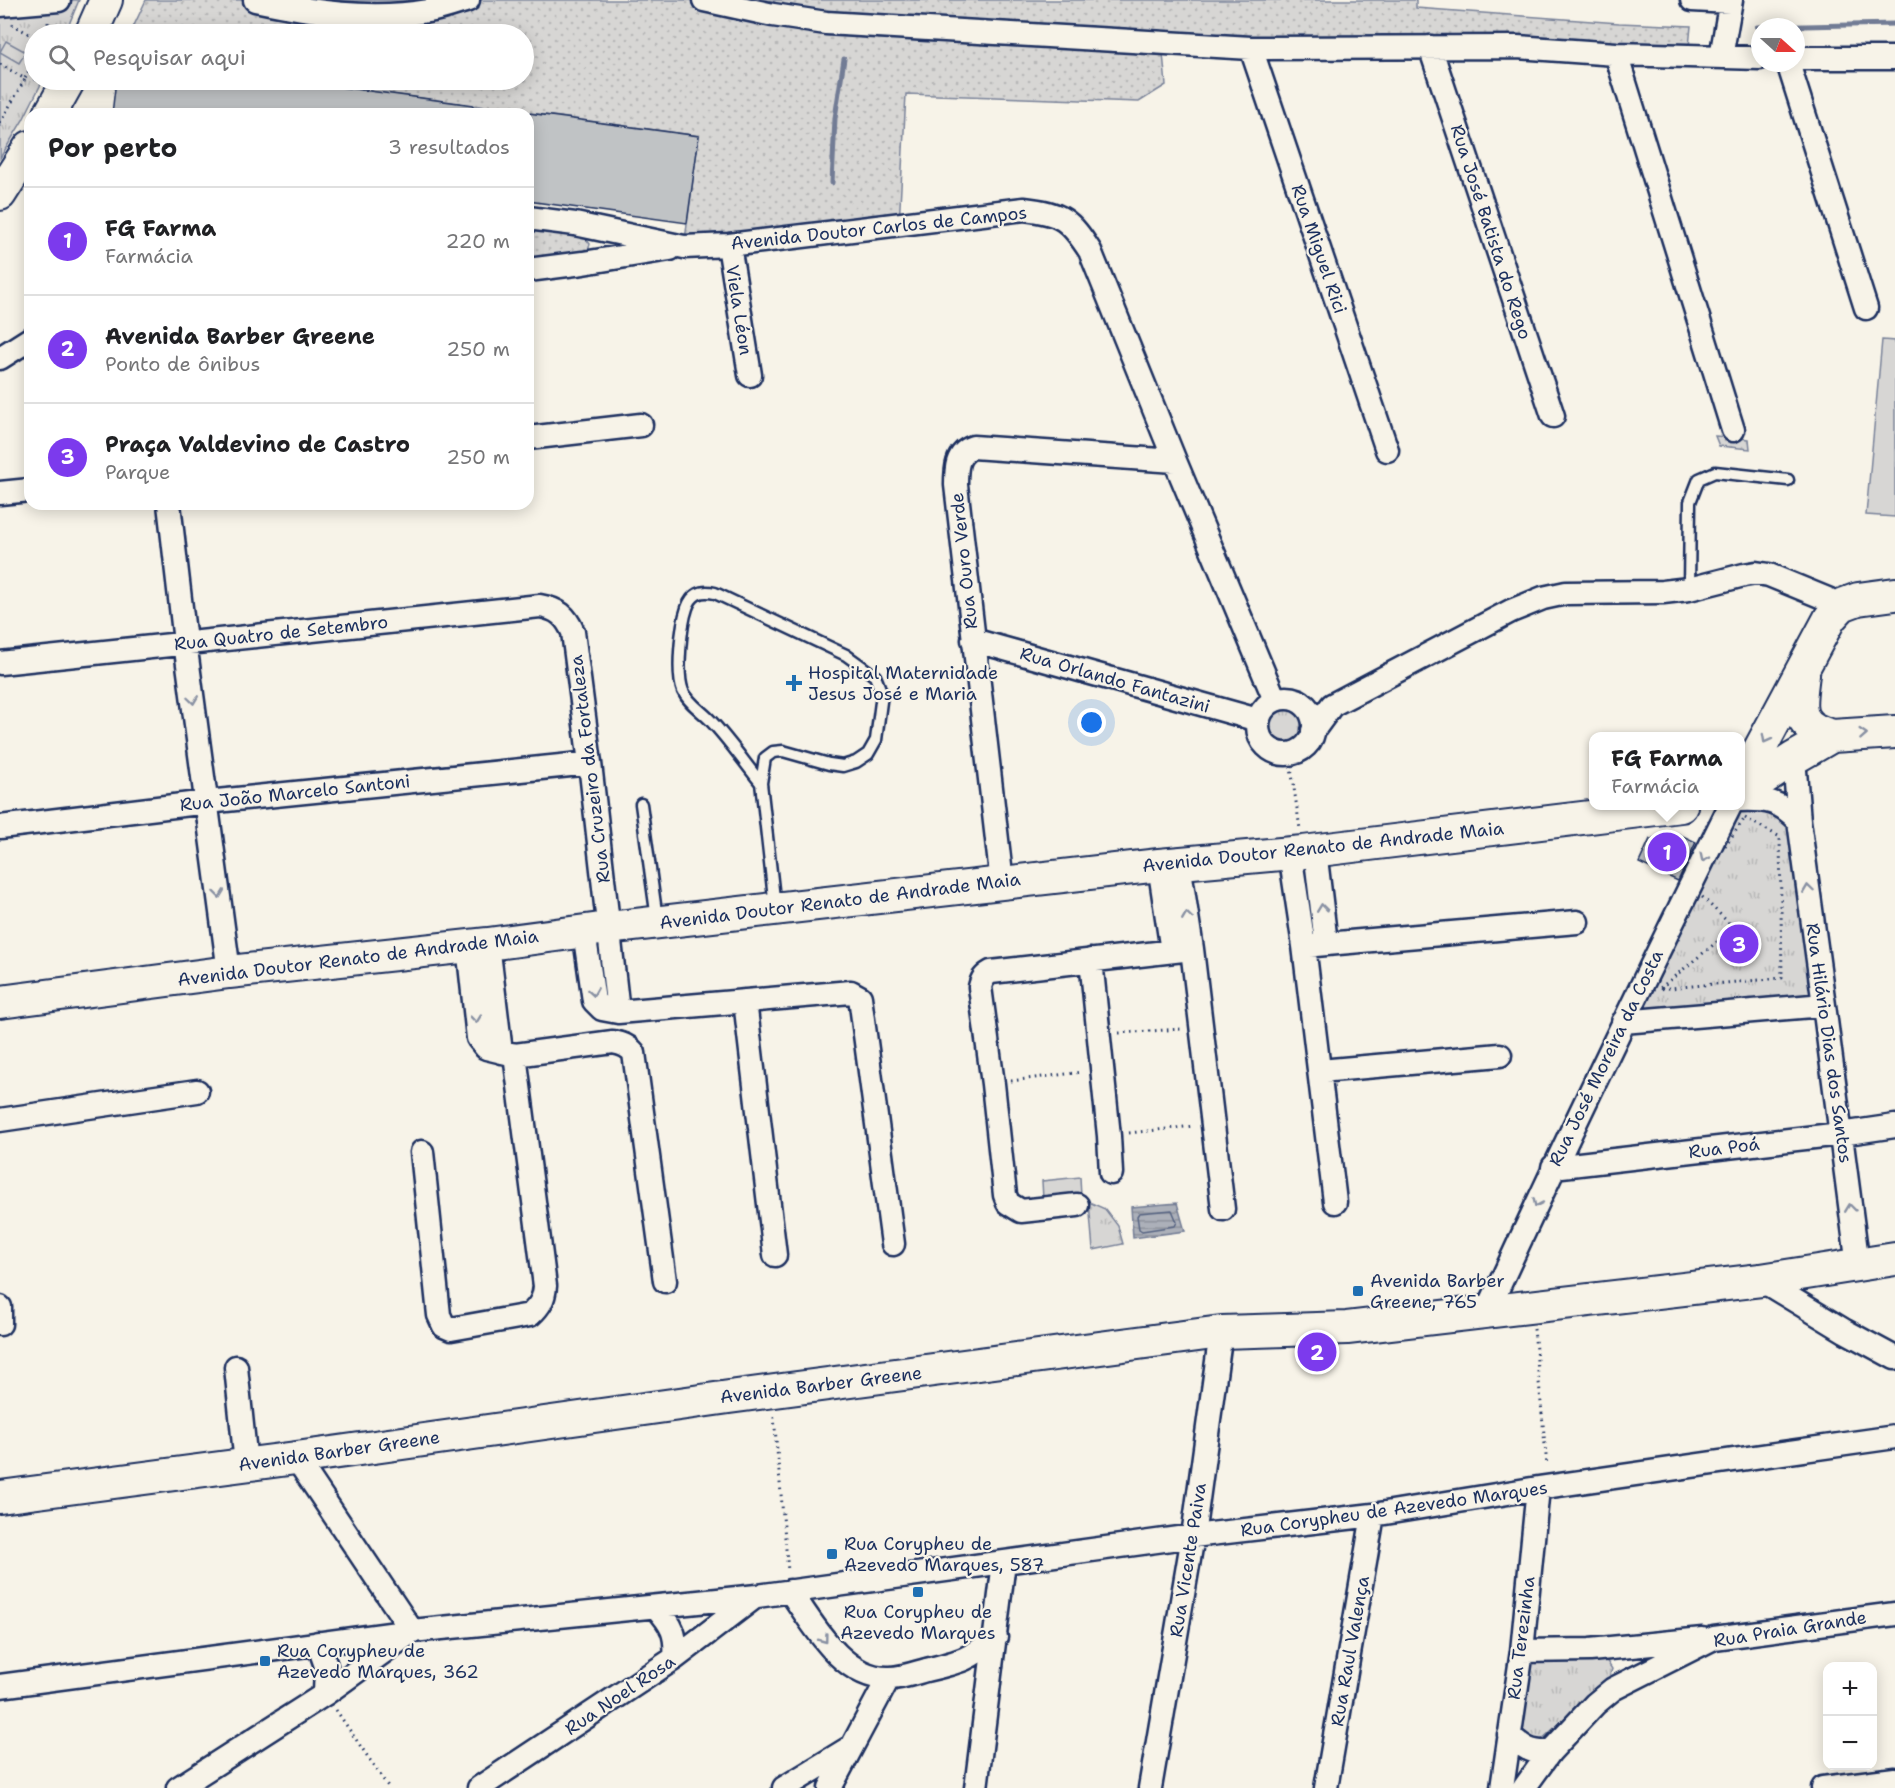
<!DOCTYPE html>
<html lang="pt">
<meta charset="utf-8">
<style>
body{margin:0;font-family:"Shantell Sans",sans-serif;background:#f6f6f6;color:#202124}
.controls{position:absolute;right:18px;bottom:18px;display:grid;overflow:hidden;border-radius:12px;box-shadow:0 3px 15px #0003}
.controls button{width:54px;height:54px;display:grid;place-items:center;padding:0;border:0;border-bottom:2px solid #e0e0e0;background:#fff;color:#202124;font:30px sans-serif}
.compass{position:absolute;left:1751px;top:18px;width:54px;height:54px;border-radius:50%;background:#fff;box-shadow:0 3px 15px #0003;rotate:111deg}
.you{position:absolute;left:1092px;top:723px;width:21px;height:21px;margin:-15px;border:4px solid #fff;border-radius:50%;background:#1a73e8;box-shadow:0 0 0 9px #1a73e833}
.badge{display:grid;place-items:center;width:39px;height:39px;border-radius:50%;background:#7c3aed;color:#fff;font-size:20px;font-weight:700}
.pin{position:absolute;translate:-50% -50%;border:3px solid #fff;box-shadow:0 2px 6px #0006}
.popup{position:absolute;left:1589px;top:732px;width:156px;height:78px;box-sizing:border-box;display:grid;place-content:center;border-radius:12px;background:#fff;filter:drop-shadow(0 2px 4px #0005);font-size:20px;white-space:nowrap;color:#757577}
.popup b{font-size:22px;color:#202124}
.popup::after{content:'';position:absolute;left:50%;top:100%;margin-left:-12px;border:12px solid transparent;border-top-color:#fff}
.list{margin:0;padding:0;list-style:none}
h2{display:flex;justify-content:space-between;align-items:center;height:78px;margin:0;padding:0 24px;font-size:26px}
h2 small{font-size:20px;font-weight:400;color:#757577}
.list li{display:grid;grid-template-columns:39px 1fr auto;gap:18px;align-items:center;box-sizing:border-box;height:108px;padding:0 24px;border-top:2px solid #e0e0e0}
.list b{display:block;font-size:22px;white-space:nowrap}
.list p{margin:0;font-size:20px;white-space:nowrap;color:#757577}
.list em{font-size:20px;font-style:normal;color:#757577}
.icon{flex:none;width:33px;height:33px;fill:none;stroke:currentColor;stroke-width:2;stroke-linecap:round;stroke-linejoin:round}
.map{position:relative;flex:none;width:1895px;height:1788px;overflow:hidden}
.search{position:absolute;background:#fff;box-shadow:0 3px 15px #0003;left:24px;top:24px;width:510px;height:66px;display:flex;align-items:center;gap:15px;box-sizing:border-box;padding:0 21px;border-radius:33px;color:#757577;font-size:22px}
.panel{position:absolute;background:#fff;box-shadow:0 3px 15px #0003;left:24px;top:108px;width:510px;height:402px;border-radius:18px}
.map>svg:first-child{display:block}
.grass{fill:url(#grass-dots);stroke:#798299;stroke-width:1.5}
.park{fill:url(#park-tufts);stroke:#798299;stroke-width:1.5}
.pitch{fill:#d7d6d4;stroke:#798299;stroke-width:1.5}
.water{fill:url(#water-rules);stroke:#727c95;stroke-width:1.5}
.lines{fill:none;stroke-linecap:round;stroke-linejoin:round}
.shore{stroke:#556382;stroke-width:1.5}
.stream{stroke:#727c95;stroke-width:5}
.building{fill:#c0c3c5;stroke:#1b2f5e;stroke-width:1.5}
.lane-casing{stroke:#1b2f5e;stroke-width:15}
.street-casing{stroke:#1b2f5e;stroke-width:27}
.secondary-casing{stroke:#1b2f5e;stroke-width:36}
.path{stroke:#1b2f5e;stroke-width:3;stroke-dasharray:1.5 4.5;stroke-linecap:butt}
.lane{stroke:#f7f3e8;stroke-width:10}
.street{stroke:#f7f3e8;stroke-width:22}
.secondary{stroke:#f7f3e8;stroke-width:32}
.oneway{stroke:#8991a3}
.poi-dot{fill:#1f6fb2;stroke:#f7f3e8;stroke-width:2}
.labels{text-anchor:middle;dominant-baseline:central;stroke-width:4.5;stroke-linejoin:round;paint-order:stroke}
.street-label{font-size:18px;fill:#1b2f5e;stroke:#f7f3e8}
.poi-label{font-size:18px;fill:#1b2f5e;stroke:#f7f3e8;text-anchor:start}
</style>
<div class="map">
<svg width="1895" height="1788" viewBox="0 0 1895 1788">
<defs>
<pattern id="grass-dots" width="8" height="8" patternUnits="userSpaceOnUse" patternTransform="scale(1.5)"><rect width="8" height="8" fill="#d7d6d4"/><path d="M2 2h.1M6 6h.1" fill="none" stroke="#b8b8b8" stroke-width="1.8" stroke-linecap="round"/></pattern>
<pattern id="park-tufts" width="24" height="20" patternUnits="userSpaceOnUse" patternTransform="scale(1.5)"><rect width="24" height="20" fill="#d7d6d4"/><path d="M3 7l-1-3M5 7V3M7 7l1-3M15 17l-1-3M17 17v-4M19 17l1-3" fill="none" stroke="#b8b8b8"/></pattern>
<pattern id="water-rules" width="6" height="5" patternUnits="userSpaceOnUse" patternTransform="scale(1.5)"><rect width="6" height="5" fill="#acb0b9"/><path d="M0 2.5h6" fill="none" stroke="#8b909a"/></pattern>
</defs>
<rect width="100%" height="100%" fill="#f7f3e8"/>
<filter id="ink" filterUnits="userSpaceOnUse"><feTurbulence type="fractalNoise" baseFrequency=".0167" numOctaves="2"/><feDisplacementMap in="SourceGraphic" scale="12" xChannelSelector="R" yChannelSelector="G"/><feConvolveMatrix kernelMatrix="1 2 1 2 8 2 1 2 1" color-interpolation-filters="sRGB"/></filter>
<g filter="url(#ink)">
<!-- grass -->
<path class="grass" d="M146,0h1270v8l203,15 72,3 -3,31 -526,-14 4,42 -27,17 -233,-8 -7,131 -215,22 15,-111 -411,-56h236v-46h-394z
M528,226l56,10 6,8 -3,11 -59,10z
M1715,436l34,3 1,10 -31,-3z"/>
<!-- park -->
<path class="park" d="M0,0h79l-14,34h-31v46h9l-20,40 -23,38z
M1262 726a24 24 0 1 1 48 0a24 24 0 1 1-48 0Z
M1734,806l30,1 28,15 25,178 -184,12z
M1089,1202l16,7 13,17 5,18 -30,6z
M1564,1656l42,4 6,9 -3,9 -70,64 -22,-7 14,-76z"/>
<!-- pitch -->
<path class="pitch" d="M6,41l20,11 -7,11 -19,-11z
M1882,340l13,1v176l-29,-2z
M1080,1177l1,19 -38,3 -1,-18z"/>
<!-- water -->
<path class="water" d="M1177,1203l8,28 -52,7 -2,-31z"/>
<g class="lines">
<!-- shore -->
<path class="shore" d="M1172,1210l5,12 -2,4 -33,5 -3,-2 -2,-13 2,-3z"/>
<!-- stream -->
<path class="stream" d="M1757,27l138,-3
M832,183l3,-65 9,-59"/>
</g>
<!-- building -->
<path class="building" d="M116,80h172l185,25 -1,9h-360z
M528,113l171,23 -12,87 -159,-22z
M1674,832l22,10 -18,39 -39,-18 11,-24z"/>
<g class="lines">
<!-- lane casing -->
<g class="lane-casing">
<path id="lane" d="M1689,589l1,-87 9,-23 16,-7 73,8
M761,783c-17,-21 -32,-43 -50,-62 -9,-10 -22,-17 -28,-30 -7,-16 -2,-66 4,-83 5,-14 13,-18 28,-15l131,62 29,21 7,18 -6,46 -8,14 -12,8 -13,4 -14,-2 -46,-13 -10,1 -8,6 -4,25 14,124
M641,804l16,115"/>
</g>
<!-- street casing -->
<g class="street-casing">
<path id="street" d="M255,0c57,12 115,21 173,11 14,-2 27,-7 40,-11
M704,0l69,15 53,8 425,25 266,-1 99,7 144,4
M1692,0l38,2
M0,5l59,-5
M1430,47l123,369
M1251,48l136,402
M1616,54l117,376
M1721,57l10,-57
M1796,58h99
M1788,63l78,245
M528,218l47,6 109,23 45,-2 295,-36c38,4 46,11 66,42l85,210 100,239
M729,245l21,130
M528,270l55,-7 87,-14
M0,358l30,-19
M528,438l113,-13
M0,493l30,-3
M169,504l16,138 44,330
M973,640l285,80
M0,663l540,-57c18,3 26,10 33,26l17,131 28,249
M1258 726a28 28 0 1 1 56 0a28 28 0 1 1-56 0Z
M1313,731l19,-26 179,-94 32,-13 23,-5 97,-1 26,-3 55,-14 12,-2 13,2 73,30
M1794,758l5,63 25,184 34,261
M1740,800c27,-1 40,1 59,21
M0,827l207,-25 383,-39
M1315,850l11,93
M1290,853l14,93 31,256
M1179,863l13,86 31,260
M1159,865l13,86
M1002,883l-46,-398c0,-16 0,-32 17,-38l202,14
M584,931l10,70 8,8 16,3 233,-20 9,5 33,247
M488,944l13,108
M468,946l10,92 8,10 29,7 98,-13c10,2 15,4 21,11l31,228
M1304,946l273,-24
M1091,960l18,176 2,37
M745,1001l30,254
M1623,1022l201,-17
M1320,1071l180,-16
M0,1120l197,-29
M422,1152l17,163 5,11 7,3 79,-14c10,-9 14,-16 15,-29l-30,-231
M1553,1167l288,-33 54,-8
M1077,1205l-56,6 -13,-8 -3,-8 -12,-111 -13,-97c2,-8 4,-11 11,-15l201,-23
M1761,1280l84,51 50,27
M0,1307v17
M1487,1312c78,-170 160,-339 243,-506
M236,1367l10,97
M296,1458l116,173
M790,1591c23,33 53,89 100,87 12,0 25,-5 36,-8 33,-8 44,-10 70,-33
M656,1607c16,18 21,27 19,51
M318,1643l8,23 -1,28
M1522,1651l68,-1 113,-11
M0,1686l412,-55 345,-35 436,-60 180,-21 165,-27 357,-51
M1509,1735c15,13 21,18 41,17
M178,1788l147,-94 86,-62
M479,1788l196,-130 80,-61
M784,1788l67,-41
M830,1788l58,-109
M976,1788l28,-226
M1150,1788l43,-252 28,-204
M1326,1788l47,-273
M1502,1788l20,-137 16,-163
M1524,1788l26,-36 45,-48 18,-15 101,-51 181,-24
M1823,1788l72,-9"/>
</g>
<!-- secondary casing -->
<g class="secondary-casing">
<path id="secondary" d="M91,34l15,-34
M50,114l19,-34
M0,194l30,-47
M1803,674c-4,34 -10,51 29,62
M1740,786l90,-168 12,-13 16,-6 37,-5
M1740,794l54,-36 38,-22 63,-4
M0,1002l229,-30 259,-28 120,-16 551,-63 144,-13 378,-46
M0,1497l296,-39 433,-61 492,-65 126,-4 414,-48 134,-21"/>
</g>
<!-- path -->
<path class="path" d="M48,22l1,12
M12,24l22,13
M0,64l25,15 -25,44
M25,78l9,-17
M1289,754l11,75
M1745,818l35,19 2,141 -123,11 75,-61 -40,-39z
M1119,1033l62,-4
M1011,1081l71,-9
M1129,1133l65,-7
M1534,1329l13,137
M774,1417l14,154
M336,1710l53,78"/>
<!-- lane -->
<use href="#lane" class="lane"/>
<!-- street -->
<use href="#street" class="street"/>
<!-- secondary -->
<use href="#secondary" class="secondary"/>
</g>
<!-- one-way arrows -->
<defs><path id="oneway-chevron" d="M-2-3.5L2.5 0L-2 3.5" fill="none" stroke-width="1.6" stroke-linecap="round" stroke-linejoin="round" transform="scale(1.5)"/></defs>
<g class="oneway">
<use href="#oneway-chevron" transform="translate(193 700) rotate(82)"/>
<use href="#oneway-chevron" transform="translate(1863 734) rotate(-4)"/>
<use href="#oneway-chevron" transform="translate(1766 739) rotate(118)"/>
<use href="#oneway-chevron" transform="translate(1704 858) rotate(116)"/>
<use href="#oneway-chevron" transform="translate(1808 889) rotate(-98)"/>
<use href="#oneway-chevron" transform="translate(219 894) rotate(83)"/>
<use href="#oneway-chevron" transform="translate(1322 908) rotate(-97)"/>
<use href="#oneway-chevron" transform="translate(1187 916) rotate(-98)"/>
<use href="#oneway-chevron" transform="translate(593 992) rotate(81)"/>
<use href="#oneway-chevron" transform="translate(476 1019) rotate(84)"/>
<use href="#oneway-chevron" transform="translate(1537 1203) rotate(114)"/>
<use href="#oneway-chevron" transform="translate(1850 1208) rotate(-97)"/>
<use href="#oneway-chevron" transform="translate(824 1639) rotate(53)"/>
</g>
</g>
<!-- markers -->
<g class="poi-dot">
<path d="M791 674h6v6h6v6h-6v6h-6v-6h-6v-6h6z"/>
<rect x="1352" y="1285" width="12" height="12" rx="3"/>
<rect x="826" y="1548" width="12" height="12" rx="3"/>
<rect x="912" y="1586" width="12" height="12" rx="3"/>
<rect x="259" y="1655" width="12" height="12" rx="3"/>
</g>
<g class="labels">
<!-- street labels -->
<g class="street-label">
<text transform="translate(879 228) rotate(-6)">Avenida Doutor Carlos de Campos</text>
<text transform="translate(1491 232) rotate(72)">Rua José Batista do Rego</text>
<text transform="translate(1319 249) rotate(71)">Rua Miguel Rici</text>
<text transform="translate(739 310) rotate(81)">Viela Léon</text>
<text transform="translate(964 561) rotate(-96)">Rua Ouro Verde</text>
<text transform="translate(281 633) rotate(-6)">Rua Quatro de Setembro</text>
<text transform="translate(1115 680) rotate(16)">Rua Orlando Fantazini</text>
<text transform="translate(590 769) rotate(-97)">Rua Cruzeiro da Fortaleza</text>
<text transform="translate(295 793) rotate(-6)">Rua João Marcelo Santoni</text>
<text transform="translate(1323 847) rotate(-6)">Avenida Doutor Renato de Andrade Maia</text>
<text transform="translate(840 901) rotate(-7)">Avenida Doutor Renato de Andrade Maia</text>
<text transform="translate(358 958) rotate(-7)">Avenida Doutor Renato de Andrade Maia</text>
<text transform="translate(1829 1043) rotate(82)">Rua Hilário Dias dos Santos</text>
<text transform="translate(1606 1058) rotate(-64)">Rua José Moreira da Costa</text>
<text transform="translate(1724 1148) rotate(-7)">Rua Poá</text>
<text transform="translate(821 1385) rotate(-7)">Avenida Barber Greene</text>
<text transform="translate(339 1451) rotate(-8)">Avenida Barber Greene</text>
<text transform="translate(1394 1509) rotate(-8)">Rua Corypheu de Azevedo Marques</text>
<text transform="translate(1188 1560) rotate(-81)">Rua Vicente Paiva</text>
<text transform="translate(1790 1629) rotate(-9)">Rua Praia Grande</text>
<text transform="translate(1521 1638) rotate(-83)">Rua Terezinha</text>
<text transform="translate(1350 1651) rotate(-80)">Rua Raul Valença</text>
<text transform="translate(620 1695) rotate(-34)">Rua Noel Rosa</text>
</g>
<!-- poi labels -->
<g class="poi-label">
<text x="808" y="673">Hospital Maternidade<tspan x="808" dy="21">Jesus José e Maria</tspan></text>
<text x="1370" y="1281">Avenida Barber<tspan x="1370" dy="21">Greene, 765</tspan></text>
<text x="844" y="1544">Rua Corypheu de<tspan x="844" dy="21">Azevedo Marques, 587</tspan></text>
<text x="918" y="1612" text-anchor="middle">Rua Corypheu de<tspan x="918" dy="21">Azevedo Marques</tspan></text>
<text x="277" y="1651">Rua Corypheu de<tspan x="277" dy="21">Azevedo Marques, 362</tspan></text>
</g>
</g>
</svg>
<div class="controls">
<button>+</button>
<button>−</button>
</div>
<svg class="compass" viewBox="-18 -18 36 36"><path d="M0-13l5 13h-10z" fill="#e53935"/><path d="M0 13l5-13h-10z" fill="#757577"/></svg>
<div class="you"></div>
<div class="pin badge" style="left:1667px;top:852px">1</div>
<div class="popup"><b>FG Farma</b>Farmácia</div>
<div class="pin badge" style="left:1317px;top:1352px">2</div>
<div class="pin badge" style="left:1739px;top:944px">3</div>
<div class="search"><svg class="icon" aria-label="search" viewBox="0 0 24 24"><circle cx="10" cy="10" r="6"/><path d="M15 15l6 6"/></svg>Pesquisar aqui</div>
<section class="panel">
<h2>Por perto<small>3 resultados</small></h2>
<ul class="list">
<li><span class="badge">1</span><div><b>FG Farma</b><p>Farmácia</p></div><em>220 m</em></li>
<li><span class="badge">2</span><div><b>Avenida Barber Greene</b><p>Ponto de ônibus</p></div><em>250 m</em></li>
<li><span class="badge">3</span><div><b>Praça Valdevino de Castro</b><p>Parque</p></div><em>250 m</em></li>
</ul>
</section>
</div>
